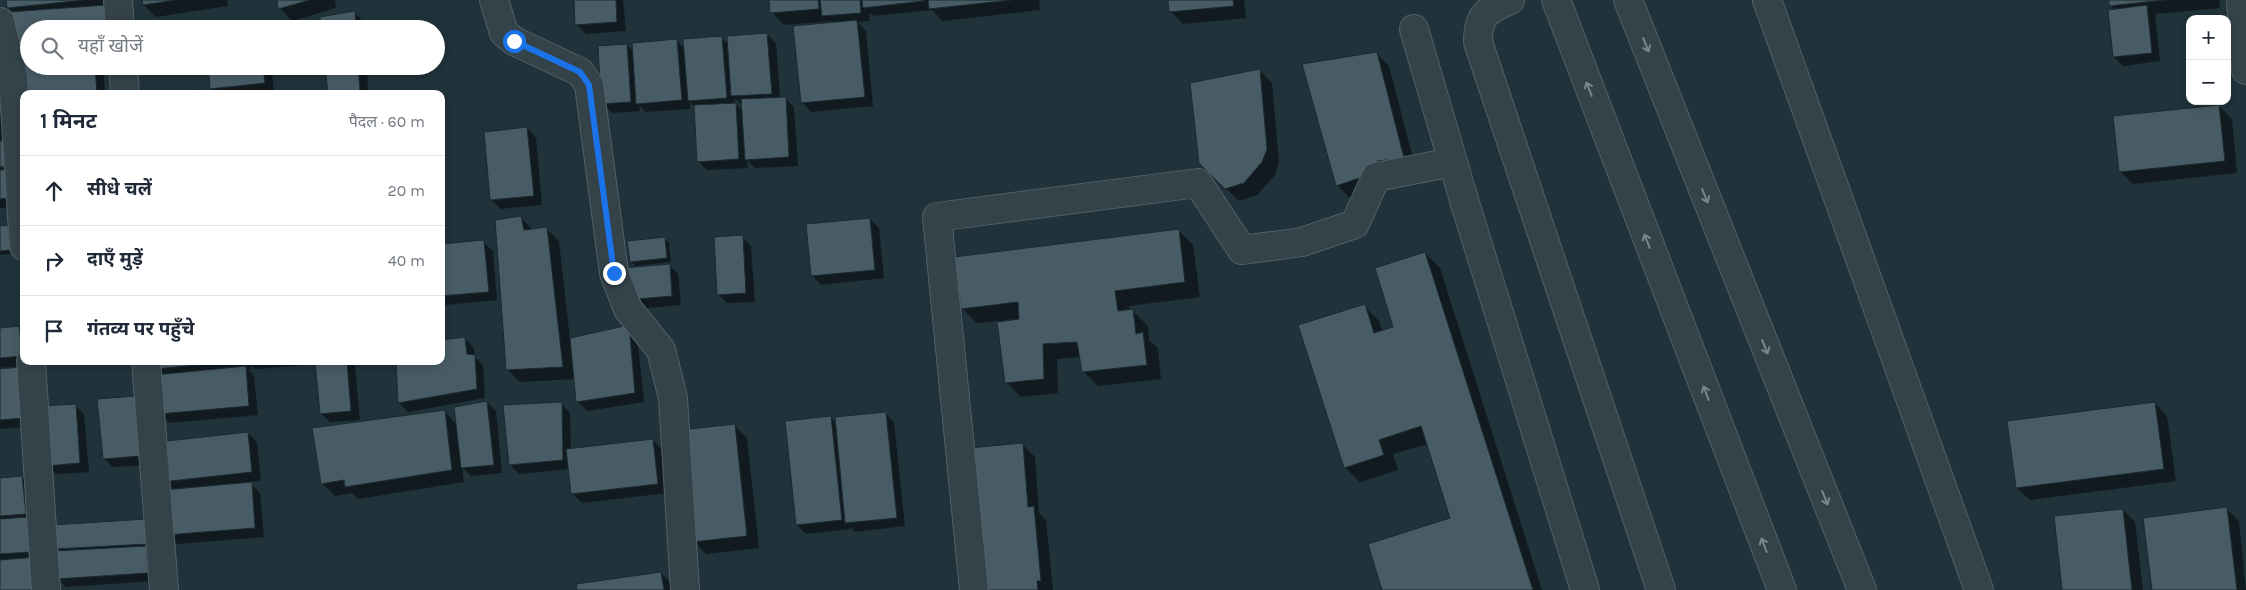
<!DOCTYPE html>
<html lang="hi">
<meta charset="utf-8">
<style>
body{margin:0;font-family:Karla,"Noto Sans Devanagari",sans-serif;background:#f6f6f7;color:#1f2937}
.controls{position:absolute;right:15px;top:15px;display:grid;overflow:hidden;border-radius:10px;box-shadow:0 2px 8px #0003}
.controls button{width:45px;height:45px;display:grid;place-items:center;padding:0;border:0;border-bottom:1px solid #e0e1e3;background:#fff;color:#1f2937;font:25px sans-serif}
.stop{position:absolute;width:15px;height:15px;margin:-11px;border:4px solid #1a73e8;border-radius:50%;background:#fff}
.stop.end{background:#1a73e8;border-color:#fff;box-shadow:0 1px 5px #0008}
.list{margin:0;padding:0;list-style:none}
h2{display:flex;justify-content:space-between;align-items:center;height:65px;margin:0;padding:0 20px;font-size:21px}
h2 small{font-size:16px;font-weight:400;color:#747a83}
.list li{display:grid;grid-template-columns:32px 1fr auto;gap:15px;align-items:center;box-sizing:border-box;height:70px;padding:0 20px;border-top:1px solid #e0e1e3}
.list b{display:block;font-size:19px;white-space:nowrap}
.list em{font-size:16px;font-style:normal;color:#747a83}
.icon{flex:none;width:28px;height:28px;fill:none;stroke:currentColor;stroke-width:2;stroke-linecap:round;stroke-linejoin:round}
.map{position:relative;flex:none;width:2246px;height:590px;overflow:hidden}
.search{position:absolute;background:#fff;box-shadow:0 2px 8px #0003;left:20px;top:20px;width:425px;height:55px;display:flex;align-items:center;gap:12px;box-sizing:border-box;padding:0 18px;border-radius:28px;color:#747a83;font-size:19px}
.panel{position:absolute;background:#fff;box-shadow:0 2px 8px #0003;left:20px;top:90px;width:425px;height:275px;border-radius:10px}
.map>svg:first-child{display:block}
.shadow{fill:#0007;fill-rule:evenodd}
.building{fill:#485c65;stroke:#1b2a31}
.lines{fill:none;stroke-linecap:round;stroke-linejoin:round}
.minor-casing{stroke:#526168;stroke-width:30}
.minor{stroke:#34434a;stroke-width:28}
.oneway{stroke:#78878e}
.route{stroke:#1a73e8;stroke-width:6}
</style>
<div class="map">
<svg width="2246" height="590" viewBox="0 0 2246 590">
<rect width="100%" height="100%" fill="#20323a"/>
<!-- shadow -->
<path class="shadow" d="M8,0h108l2,10 -89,19v37h74l2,28h-81l-10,-81 -6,-5z
M143,0h84l1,6 -72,11 -12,-12z
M278,0h57l1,8 -44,13 -12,-13z
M575,0h48l3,31 -40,3 -9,-9z
M771,0h268l1,10 -98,11 -10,-11 -59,6 -4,-4 1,9 -12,1 8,9 7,75 -62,6 -9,-10 32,-81 -50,4 -12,-13z
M1169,0h75l2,18 -63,6 -12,-12z
M2110,0h109l1,8 -65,6 5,47 -37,5 -9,-9 1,-47 -4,-5z
M355,13l9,9 1,7h-43z
M767,34l9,9 4,55h5l9,9 4,59 -43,2 -8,-8 1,8 -41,2 -9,-9 -3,-54 -5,-5v7l-44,3 -7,-7 1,6 -28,2 -9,-9 24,-59 7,7 43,-11 8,8 36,-12 7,7zM734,98l8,7 1,6 -8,-8z
M1376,53l13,13 27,104 -66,28 -13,-13z
M0,65l16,142 -16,1z
M209,66h62l3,25 -9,1 2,2h-50l-6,-6z
M326,66h41l1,28h-39z
M1260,71l12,12 7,79 -4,13 -18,20 -18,6 -39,-38z
M2219,106l13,13 5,54 -104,11 -12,-12z
M527,128l9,10 6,67 -41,4 -10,-9z
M520,217l13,13 13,-2 13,13 11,98 58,-13 9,9 7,67 -57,9 -9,-9 -3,-23 -55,3 -13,-13z
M870,219l9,9 5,50 -63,7 -9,-10z
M8,226l4,5 2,23 -14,1v-28z
M1178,230l15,15 7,52 -71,9 1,5h3l15,15 1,14 9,8 3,31 -63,7 -15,-15 -2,-14 -24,2 1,34 -37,4 -15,-15 -8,-61 -21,2 -15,-15z
M742,237l9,9 4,56 -28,1 -9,-9z
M665,239l4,4 2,19 -36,4 -4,-5z
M483,242l10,9 4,49 -52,5 -4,-4v-56z
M1425,253l15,15 102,322h-158l67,-71 -23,-75 -35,10 5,16 -38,12 -15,-15 19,-161 15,15 4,11 12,-4z
M669,265l9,9 3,31 -43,4 -10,-9z
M19,327l5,5v29l7,4 -31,3v-39z
M465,339l9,9 1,9 8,8 2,33 -77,14 -9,-9z
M156,361h150v4l-51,4 -4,-4v4l-3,1 6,6 4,39 -89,8 -9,-9 4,-39 -7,-6z
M317,361h33l5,5 5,54 -30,2 -9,-9z
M0,370l34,56 -34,3z
M99,400l49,65 -35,2 -9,-9z
M487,402l9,9 6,62 -31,3 -9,-9 2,15 -106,17 -6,-6 -17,3 -13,-13 122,-72 13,13z
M561,403l9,10 1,37 81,-10 10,9 5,44 -85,10 -9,-9 -3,-25 -51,5 -9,-9z
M2155,403l12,13 9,65 -146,19 -13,-12z
M75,405l9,9 5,58 -33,2 -9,-9z
M885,413l9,9 11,104 -50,6 -5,-6v3l-44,5 -9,-9 34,-107 5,6z
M735,426l12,12 12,110 -53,6 -12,-13z
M248,433l9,9 4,39 -12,1 11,11 4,44 -87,7 -9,-9 5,-44 -9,-10z
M1023,445l12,12 4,56 7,7 7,70h-67z
M22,477l9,9 18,104h-49v-111z
M2227,509l12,12 7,69h-93z
M2123,510l12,12 8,68h-79z
M146,521l10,60 -90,6 -9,-9 -2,-29z
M661,573l9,9 1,8h-93z"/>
<!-- building -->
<path class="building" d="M6,0h79l-78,8z
M142,0h34l-33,5z
M277,0h33l-32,9z
M574,0h42l1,22 -42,3z
M769,0h49l1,9 -49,4z
M820,0h40l1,13 -39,3z
M862,0h62v1l-61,7z
M928,0h84l-83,9z
M1168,0h65l1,6 -65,6z
M2109,0h56l-56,6z
M106,5l2,24h-79v21l-17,1 -3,-39z
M2147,5l5,48 -39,4 -5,-47z
M355,11l1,18h-35l-1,-12z
M857,20l8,77 -64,6 -8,-77z
M767,33l5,61 -41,2 -4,-60z
M722,36l5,62 -39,3 -5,-62z
M677,39l5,61 -46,4 -4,-61z
M627,44l4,58 -30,2 -3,-58z
M1377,52l27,106 -27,3 -12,15 -29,10 -34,-122z
M29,54v12h66l2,28h-73l-9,-39z
M208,66h55l2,17 -55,6z
M325,66h33l2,25 11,3h-43z
M1260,69l7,80 -5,13 -18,21 -19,6 -26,-26 -9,-80z
M209,89v5h-53z
M786,97l3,60 -44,3 -4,-61z
M736,103l3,56 -42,3 -3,-57z
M2219,105l6,56 -106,11 -6,-56z
M527,127l7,69 -44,4 -6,-68z
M8,140l2,26 -10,1v-26z
M0,170h5l2,28 -7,1z
M521,216l3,14 23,-3 16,140 -57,3 -11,-150z
M870,218l5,52 -64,6 -5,-52z
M8,225l2,25 -10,1v-25z
M1179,229l6,53 -70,9 3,20 15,-2 3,25 7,-2 4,33 -65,7 -5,-30 -34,2 1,35 -39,4 -8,-61 22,-3 -1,-17 -57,7 -7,-52z
M743,235l3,58 -29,2 -3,-58z
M665,237l2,21 -37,4 -3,-21z
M484,240l5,52 -48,4v-52z
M1425,252l108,338h-151l-14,-46 82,-26 -29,-92 -42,14 5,15 -40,13 -46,-143 67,-21 9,29 19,-6 -18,-59z
M670,264l2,32 -45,4 -3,-32z
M629,325l6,68 -59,9 -6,-64z
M19,326l4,30 -23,2v-30z
M465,337l2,17 8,1 2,34 -79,14 -2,-42h45v-21z
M155,361h81l-80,8z
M315,361h32l4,50 -31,3z
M246,366l3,40 -90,8 -4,-39z
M21,367l4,51 -25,2v-51z
M135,396l5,60 -37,3 -6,-60z
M487,401l7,64 -33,3 -7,-61z
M562,402l1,58 -54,5 -6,-60z
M2155,402l9,67 -148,19 -9,-67z
M76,404l4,59 -34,3 -5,-60z
M445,410l7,60 -107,17 -1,-7 -23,4 -9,-56z
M886,412l11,106 -52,5 -10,-106z
M831,416l11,104 -46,5 -11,-104z
M735,424l12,112 -55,6 -11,-112z
M248,432l4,40 -90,10 -4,-40z
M653,439l5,45 -87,10 -5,-45z
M1023,443l5,64 6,-1 7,75h-4l1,9h-54l-16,-142z
M22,476l4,38 -26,2v-38z
M252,482l3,46 -89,7 -3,-45z
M2227,507l10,83h-85l-9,-72z
M2123,509l9,81h-70l-8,-74z
M27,517l3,35 -30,2v-35z
M146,519l2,25 -94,5 -2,-24z
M146,546l2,27 -92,6 -2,-28z
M36,557l2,33h-38v-30z
M661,572l3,18h-87l-1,-6z"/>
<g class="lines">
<!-- minor casing -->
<g class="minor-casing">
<path id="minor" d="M118,0l2,29
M494,0l10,33 10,8 66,31 9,13 25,188 14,36 33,41 12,48 12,192
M1510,0c-23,10 -32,15 -32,42l183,548
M1556,0l226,590
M1628,0l234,590
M1767,0l212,590
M2241,0l5,70
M0,22l13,55 11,169
M1414,29l50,171 121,390
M123,66l2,28
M31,361l15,229
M146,361l18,229
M974,590l-37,-373 261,-34 44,67 60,-8 53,-18 21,-47 77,-15"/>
</g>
<!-- minor -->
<use href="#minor" class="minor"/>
</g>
<!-- one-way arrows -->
<defs><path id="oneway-shaft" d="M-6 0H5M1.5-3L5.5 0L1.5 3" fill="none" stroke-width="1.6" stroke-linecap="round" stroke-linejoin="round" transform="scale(1.25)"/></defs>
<g class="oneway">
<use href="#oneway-shaft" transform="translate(1646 45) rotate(68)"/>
<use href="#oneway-shaft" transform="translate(1589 89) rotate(-111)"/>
<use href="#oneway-shaft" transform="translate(1705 196) rotate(68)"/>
<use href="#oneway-shaft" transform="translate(1647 241) rotate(-111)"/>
<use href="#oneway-shaft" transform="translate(1765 347) rotate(68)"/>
<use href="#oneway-shaft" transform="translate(1706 393) rotate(-111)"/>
<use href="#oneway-shaft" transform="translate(1825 498) rotate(68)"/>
<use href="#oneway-shaft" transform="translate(1764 545) rotate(-111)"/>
</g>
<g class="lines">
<!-- route -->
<path class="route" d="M514,41l66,31 9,13 25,188"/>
</g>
</svg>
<div class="controls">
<button>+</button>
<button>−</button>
</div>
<div class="stop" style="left:514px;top:41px"></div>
<div class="stop end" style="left:614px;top:273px"></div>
<div class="search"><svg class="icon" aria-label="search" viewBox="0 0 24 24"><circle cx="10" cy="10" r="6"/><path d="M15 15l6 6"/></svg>यहाँ खोजें</div>
<section class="panel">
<h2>1 मिनट<small>पैदल · 60 m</small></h2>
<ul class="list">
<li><svg class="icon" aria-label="ahead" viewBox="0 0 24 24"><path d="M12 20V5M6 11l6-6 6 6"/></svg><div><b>सीधे चलें</b></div><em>20 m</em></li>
<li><svg class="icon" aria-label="right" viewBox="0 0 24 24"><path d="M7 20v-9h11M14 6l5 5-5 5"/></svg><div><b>दाएँ मुड़ें</b></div><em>40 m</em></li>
<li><svg class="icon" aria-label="arrive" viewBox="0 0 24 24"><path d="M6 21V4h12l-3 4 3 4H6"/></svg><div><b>गंतव्य पर पहुँचे</b></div></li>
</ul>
</section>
</div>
